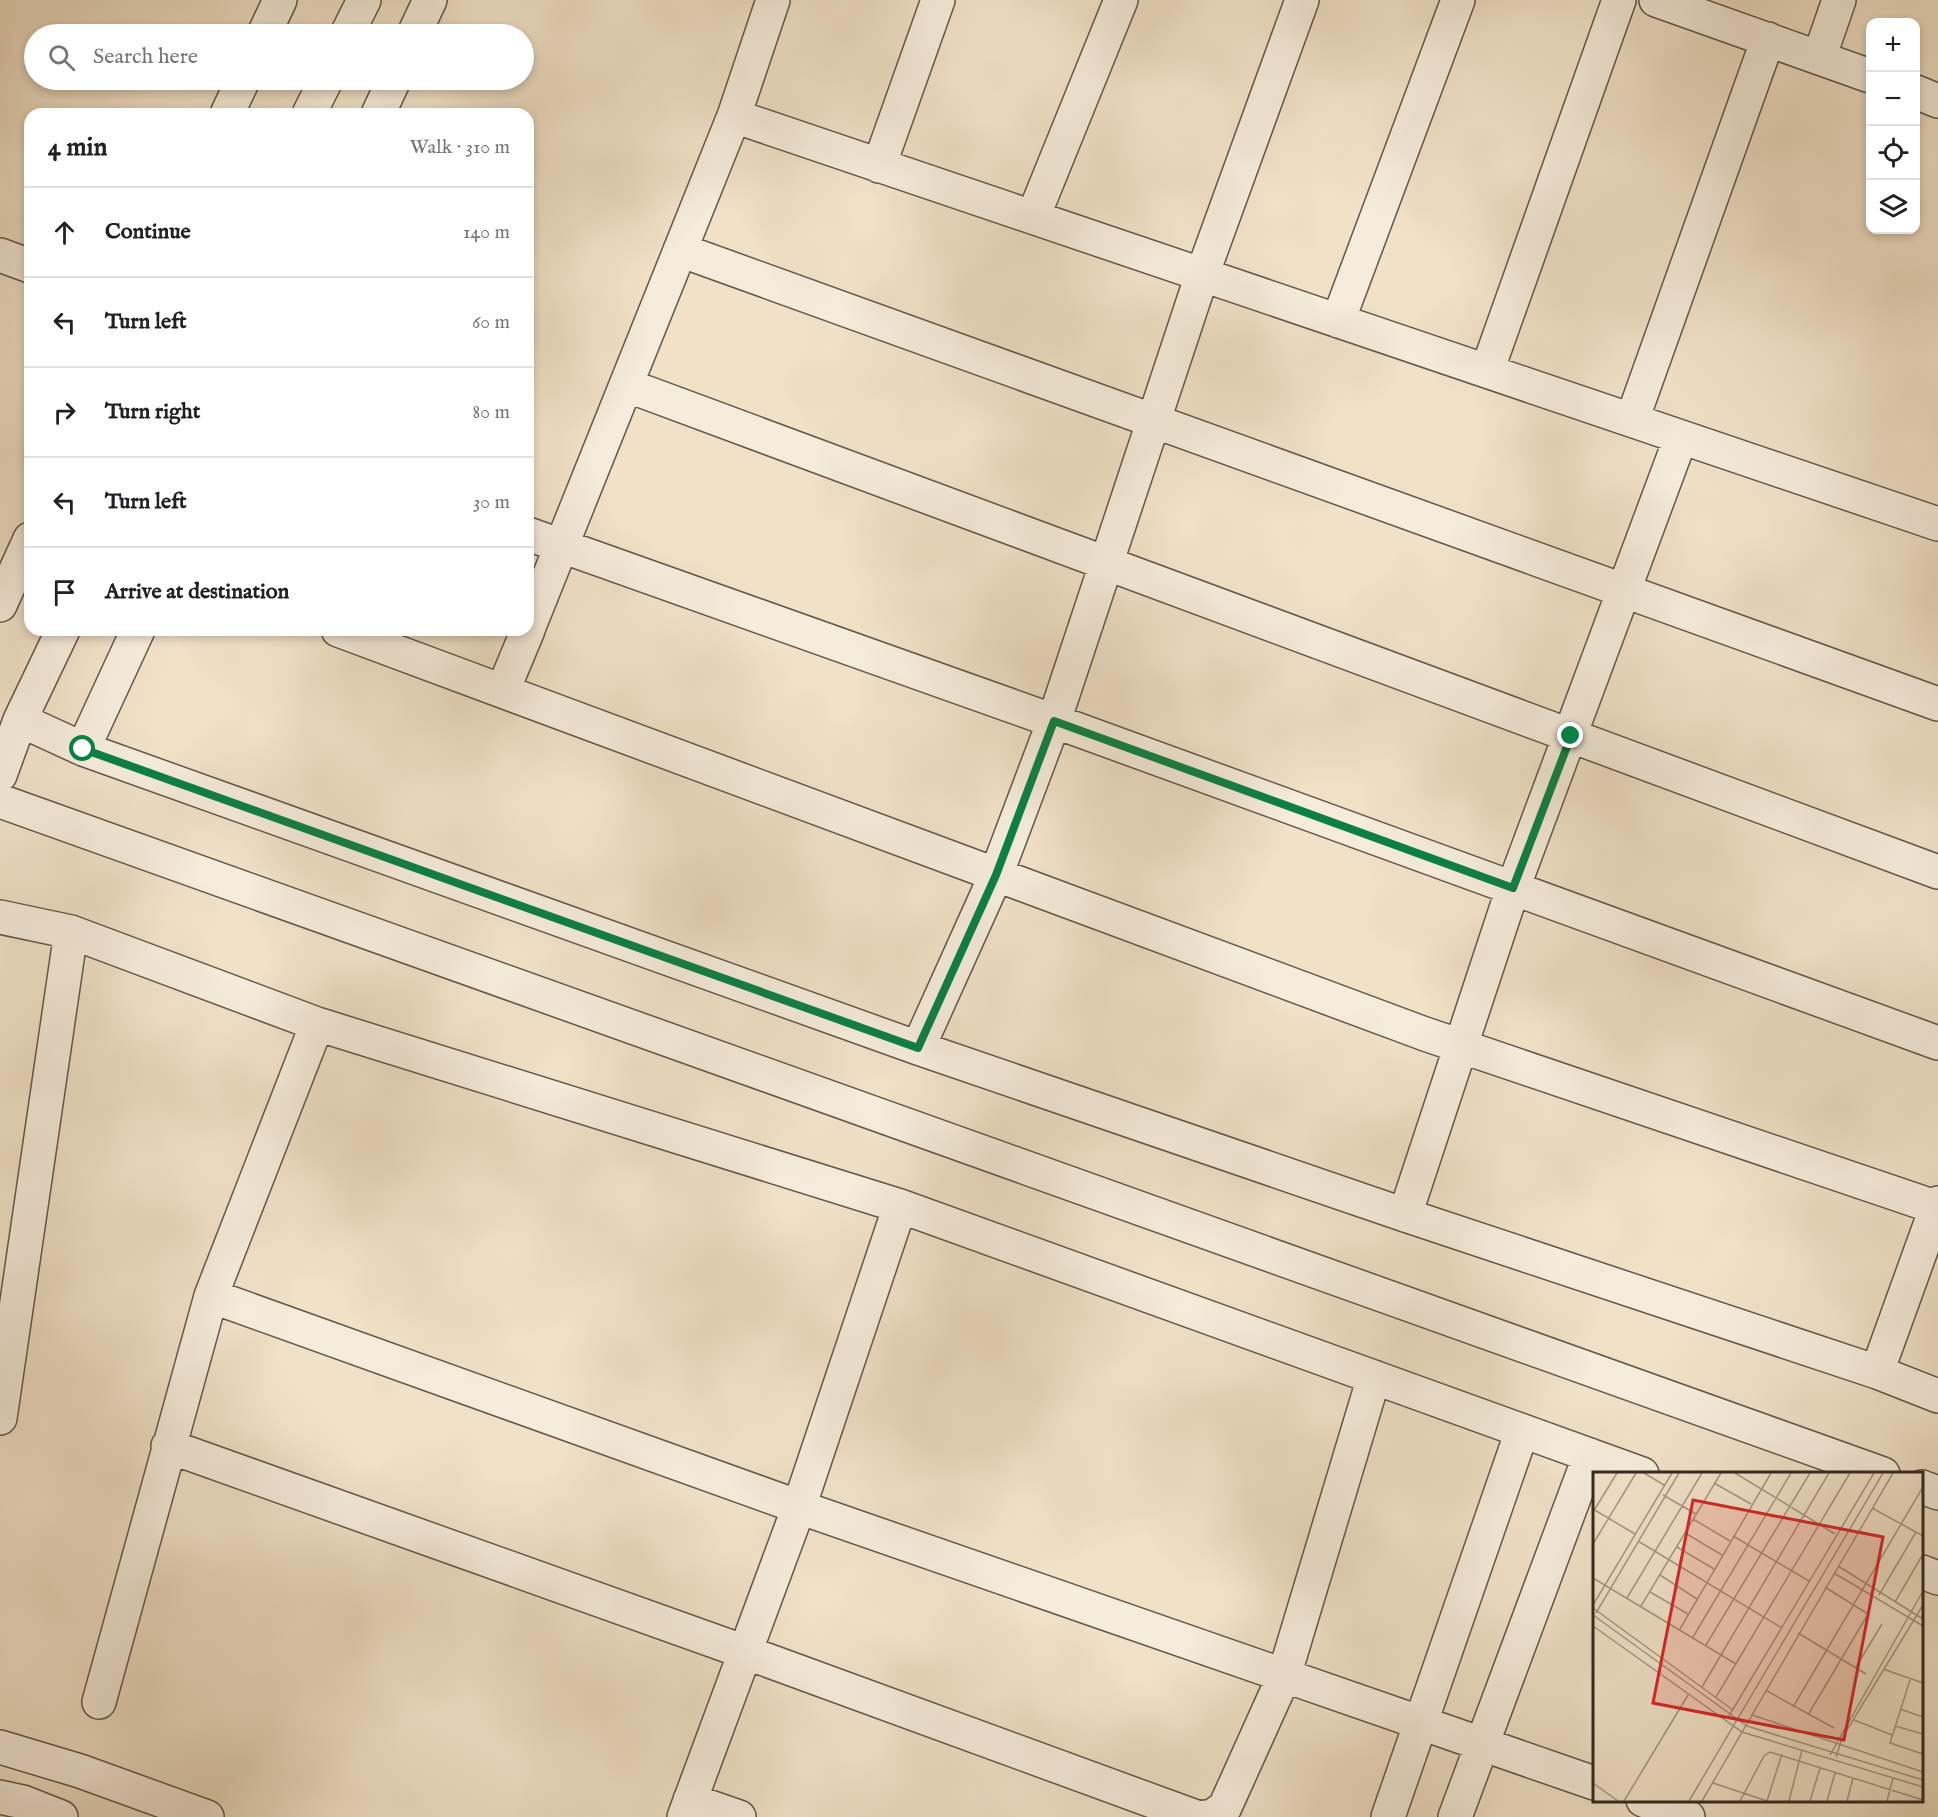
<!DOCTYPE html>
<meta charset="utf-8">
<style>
body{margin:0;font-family:"IM FELL English",serif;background:#f6f6f6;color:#202124}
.controls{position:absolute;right:18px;top:18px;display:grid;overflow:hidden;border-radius:12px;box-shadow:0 3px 9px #0003}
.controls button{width:54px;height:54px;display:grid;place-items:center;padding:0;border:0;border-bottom:2px solid #e0e0e0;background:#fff;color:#202124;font:30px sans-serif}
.stop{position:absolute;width:18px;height:18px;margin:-14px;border:4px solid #0b8043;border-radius:50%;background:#fff}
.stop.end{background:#0b8043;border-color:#fff;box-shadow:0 2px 6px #0008}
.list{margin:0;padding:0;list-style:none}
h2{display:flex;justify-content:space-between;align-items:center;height:78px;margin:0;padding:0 24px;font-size:26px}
h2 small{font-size:20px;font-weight:400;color:#757577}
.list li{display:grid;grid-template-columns:39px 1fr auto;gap:18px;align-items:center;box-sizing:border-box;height:90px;padding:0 24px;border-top:2px solid #e0e0e0}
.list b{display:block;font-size:22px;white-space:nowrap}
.list em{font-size:20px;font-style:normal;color:#757577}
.icon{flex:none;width:33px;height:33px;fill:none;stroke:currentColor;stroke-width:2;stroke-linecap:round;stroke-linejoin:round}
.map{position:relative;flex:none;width:1938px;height:1817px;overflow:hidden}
.search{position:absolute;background:#fff;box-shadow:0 3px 9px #0003;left:24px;top:24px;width:510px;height:66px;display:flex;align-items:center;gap:15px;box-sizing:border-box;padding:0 21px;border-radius:33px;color:#757577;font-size:22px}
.panel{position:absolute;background:#fff;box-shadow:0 3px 9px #0003;left:24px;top:108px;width:510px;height:528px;border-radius:18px}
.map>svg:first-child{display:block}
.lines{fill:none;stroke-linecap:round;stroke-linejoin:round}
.minor-casing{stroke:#63574a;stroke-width:36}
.minor{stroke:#f5ecdb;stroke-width:33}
.route{stroke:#0b8043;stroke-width:8}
.inset-road{fill:none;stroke:#a59784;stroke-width:1.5}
.view{fill:#d62828;fill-opacity:0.15;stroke:#d62828;stroke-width:3}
.inset-edge{fill:none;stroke:#342920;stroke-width:3}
</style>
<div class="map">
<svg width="1938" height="1817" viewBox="0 0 1938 1817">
<rect width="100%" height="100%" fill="#f0e1c7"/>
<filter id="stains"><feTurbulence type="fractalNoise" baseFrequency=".00333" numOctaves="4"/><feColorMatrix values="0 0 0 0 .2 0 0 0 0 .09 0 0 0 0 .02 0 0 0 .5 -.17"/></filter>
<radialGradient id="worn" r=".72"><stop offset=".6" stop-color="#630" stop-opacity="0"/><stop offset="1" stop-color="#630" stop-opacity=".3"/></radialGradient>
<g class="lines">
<!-- minor casing -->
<g class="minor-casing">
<path id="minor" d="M1656,0l214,76
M264,34l16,-34
M347,34l17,-34
M414,34l16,-34
M1819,58l20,-58
M1916,92l22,9
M227,114l16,-34
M309,114l17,-34
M378,114l16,-34
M734,116l1204,408
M879,166l59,-166
M1033,217l88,-217
M680,250l1258,454
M0,255l30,11
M1338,321l120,-321
M1487,371l132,-371
M626,385l1312,487
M1632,420l136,-381
M528,534l526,187 884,322
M0,605l30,-66
M528,629l206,-513 39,-116
M338,630l1087,404 513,174
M503,690l25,-60
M20,720l63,29 835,299 487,167 472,157 61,24
M83,749l55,-119
M0,775l20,-55 43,-90
M0,801l1883,673
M0,917l71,15 246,92 583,182 742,268
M918,1048l78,-173 58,-154 148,-446 100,-275
M1405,1215l108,-327 168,-451
M211,1296l588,211 795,276
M1877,1372l61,-169
M0,1418l71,-486
M168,1446l577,206 451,165
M1922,1487l16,6
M1922,1572l16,6
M99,1702l112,-406 106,-272
M0,1747l80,24 127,46
M0,1797l23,5 38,15
M690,1800l49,17
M1643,1800l45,17
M684,1817l115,-310 101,-301
M1205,1817l8,-1 12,-9 59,-131 90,-299
M1388,1817l134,-386
M1455,1817l135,-362"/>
</g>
<!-- minor -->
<use href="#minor" class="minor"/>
</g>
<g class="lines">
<!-- route -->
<path class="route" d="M83,749l835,299 78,-173 58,-154 459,167 58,-152"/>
</g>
<!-- overview -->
<g transform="translate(1593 1472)">
<rect width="330" height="330" fill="#f0e1c7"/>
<path class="inset-road" d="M51,1l20,12M142,1l100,61M121,11l37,21M70,23l33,19M279,36l51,28M0,37l42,25M0,40l24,-39M100,47l37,22M92,61l37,22M140,64l76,45M45,69l144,87M0,72l43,-71M84,75l37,22M245,94l85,53M241,101l89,53M67,103l37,24M0,106l143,86M57,120l38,22M286,123l37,-63M34,126l75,-125M302,130l28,-48M0,133l79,-132M48,134l80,-133M0,136l140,102M3,141l83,-140M0,143l154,111 176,54M0,154l149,106 181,55M87,157l91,-156M205,161l68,41M100,165l98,-164M113,173l104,-172M263,195l26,-43M290,197l40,14M317,208l-20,63 33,11M109,215l127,-214M174,219l67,37M123,225l134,-224M200,235l130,-220M307,237l23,8M159,243l171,57M215,243l60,-101 -43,-27M136,244l145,-243M261,248l38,15M302,254l28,8M237,283l93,-164M243,285l6,-19 81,-133M0,311l25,18M120,311l54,18M31,329l64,-106M96,329l194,-328M109,329l191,-328M147,329l24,-45 6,-4 153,48M174,329l15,-47M196,329l13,-51M217,329l10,-33M234,329l8,-28M254,329l6,-23M294,329l6,-23"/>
<path class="view" d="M100,28l190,37 -39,203 -191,-37z"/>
<rect width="330" height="330" class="inset-edge"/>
</g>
<rect width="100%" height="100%" filter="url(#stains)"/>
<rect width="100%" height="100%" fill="url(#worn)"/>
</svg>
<div class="controls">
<button>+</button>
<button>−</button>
<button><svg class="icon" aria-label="locate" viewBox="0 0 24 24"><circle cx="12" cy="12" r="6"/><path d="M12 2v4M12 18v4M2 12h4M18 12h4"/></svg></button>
<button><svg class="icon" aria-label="layers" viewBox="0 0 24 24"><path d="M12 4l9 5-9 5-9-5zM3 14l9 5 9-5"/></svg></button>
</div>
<div class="stop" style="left:83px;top:749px"></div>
<div class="stop end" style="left:1571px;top:736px"></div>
<div class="search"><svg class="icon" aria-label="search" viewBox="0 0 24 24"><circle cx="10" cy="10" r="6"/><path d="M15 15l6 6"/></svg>Search here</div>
<section class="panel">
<h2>4 min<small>Walk · 310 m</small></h2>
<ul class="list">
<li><svg class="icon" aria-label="ahead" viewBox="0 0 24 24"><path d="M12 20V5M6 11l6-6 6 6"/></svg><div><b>Continue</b></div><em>140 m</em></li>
<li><svg class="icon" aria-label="left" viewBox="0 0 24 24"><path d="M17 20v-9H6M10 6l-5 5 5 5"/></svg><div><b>Turn left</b></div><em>60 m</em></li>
<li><svg class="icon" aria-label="right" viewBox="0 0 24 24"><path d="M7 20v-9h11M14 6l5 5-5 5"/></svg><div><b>Turn right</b></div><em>80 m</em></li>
<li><svg class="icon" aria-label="left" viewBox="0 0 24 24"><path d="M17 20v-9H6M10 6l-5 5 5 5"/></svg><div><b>Turn left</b></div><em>30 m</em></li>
<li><svg class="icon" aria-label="arrive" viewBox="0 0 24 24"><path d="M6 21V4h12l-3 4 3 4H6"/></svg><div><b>Arrive at destination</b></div></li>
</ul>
</section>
</div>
